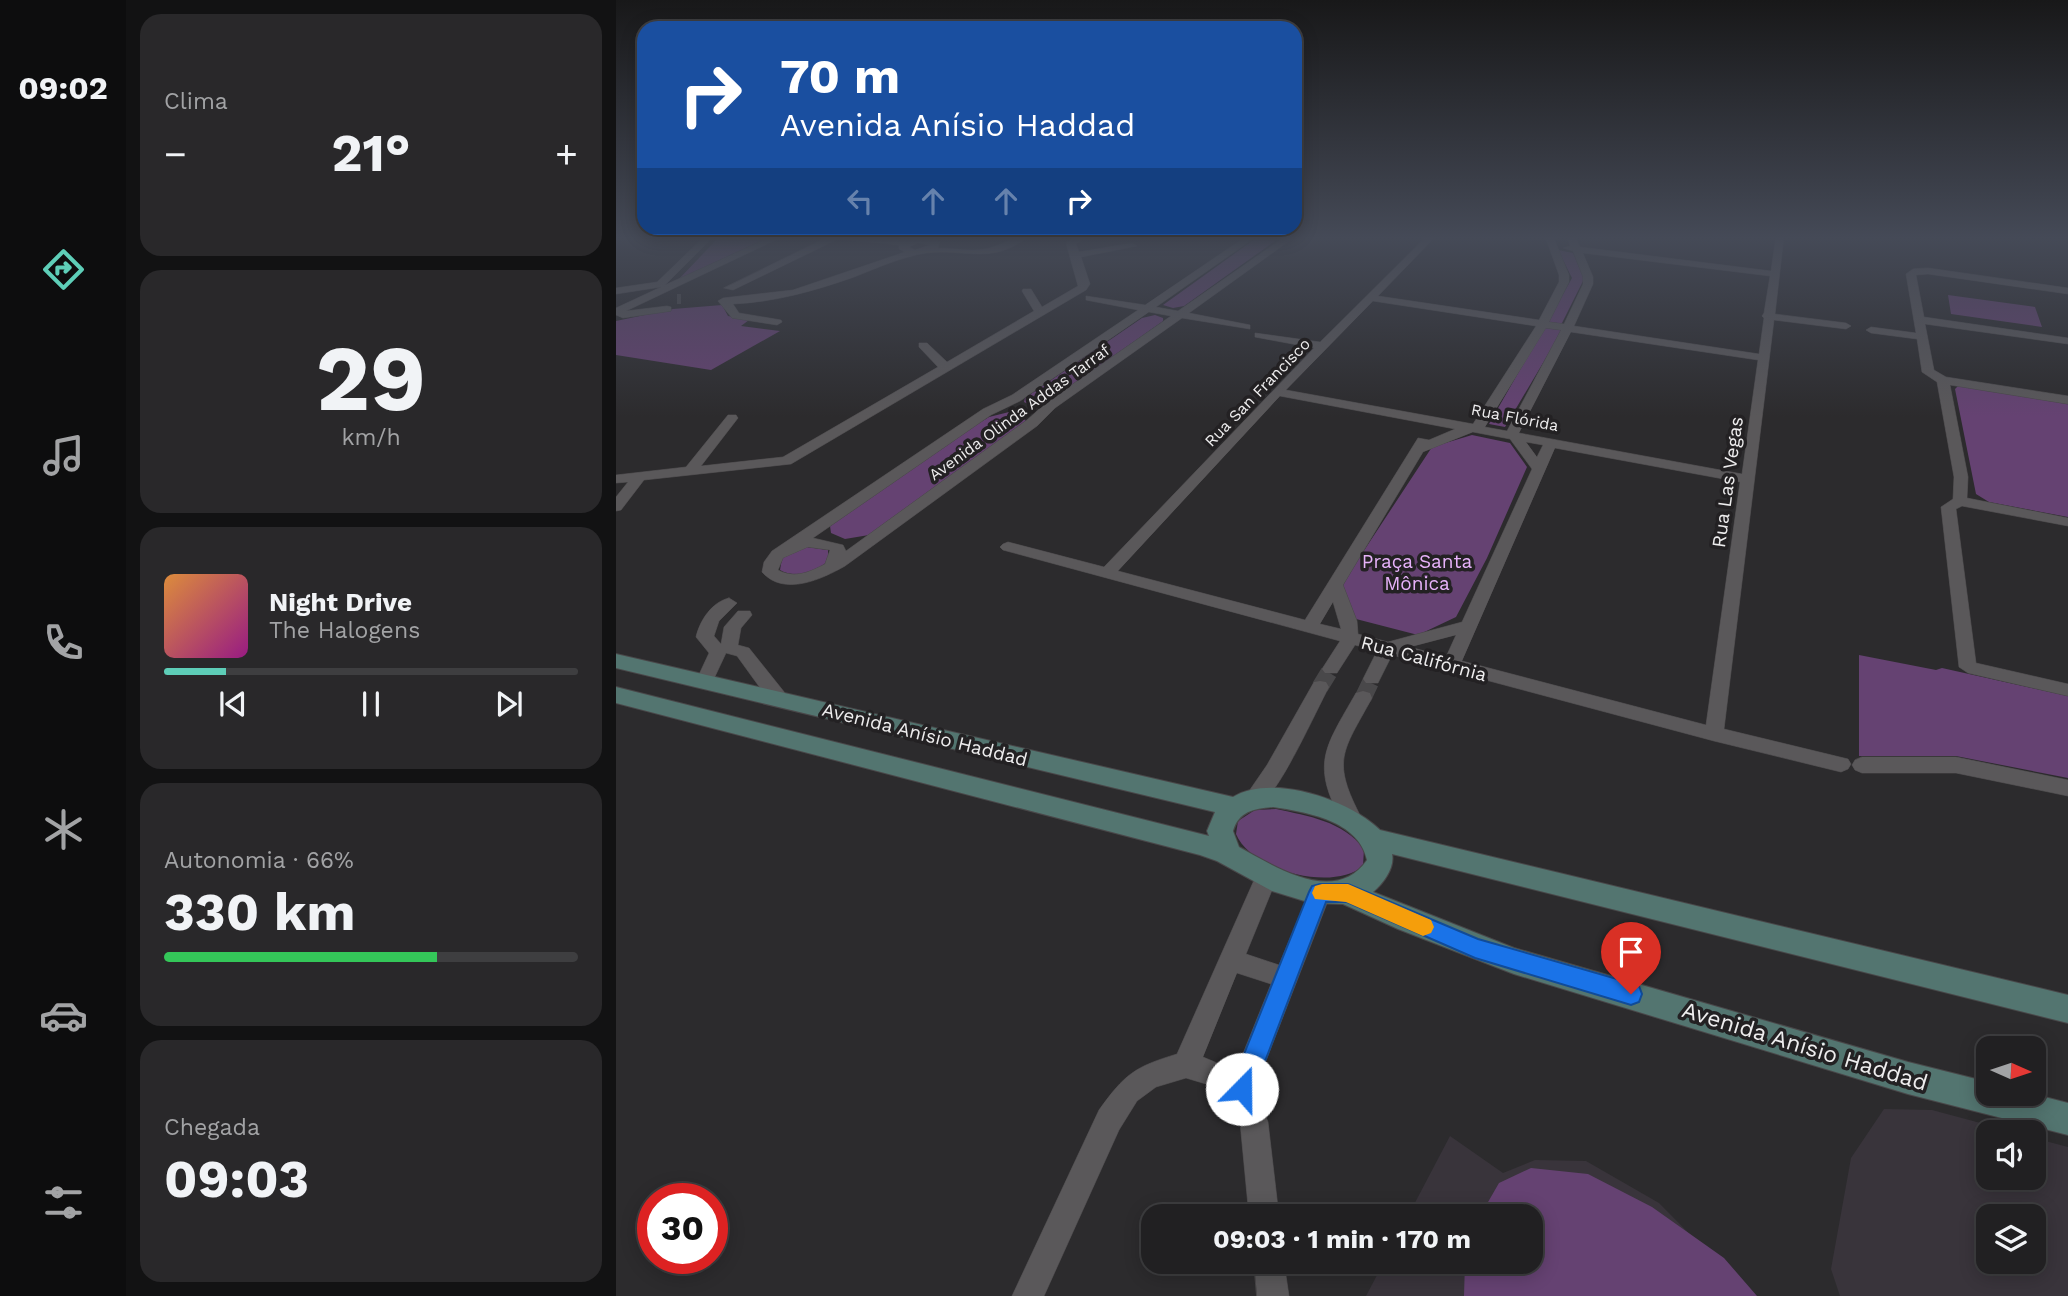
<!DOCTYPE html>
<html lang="pt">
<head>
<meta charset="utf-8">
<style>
	body { margin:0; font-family:"Work Sans",sans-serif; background:#29282a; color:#f1f3f6; height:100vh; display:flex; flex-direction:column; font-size:26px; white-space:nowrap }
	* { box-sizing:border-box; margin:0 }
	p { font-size:23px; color:#a2a3a5 }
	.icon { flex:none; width:38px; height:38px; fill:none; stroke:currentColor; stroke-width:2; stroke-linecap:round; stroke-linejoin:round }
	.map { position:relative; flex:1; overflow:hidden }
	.drawer { display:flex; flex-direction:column; gap:14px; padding:14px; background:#121213; width:490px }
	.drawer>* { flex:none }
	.top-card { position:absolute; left:21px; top:21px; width:665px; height:214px; border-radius:21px; box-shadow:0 4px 18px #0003,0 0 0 2px #3e3e40; background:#1a4fa0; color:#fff; overflow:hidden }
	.needle { width:46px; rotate:93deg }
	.tools { position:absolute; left:1360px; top:1036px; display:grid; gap:14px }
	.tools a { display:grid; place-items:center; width:70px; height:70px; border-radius:14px; background:#212022; box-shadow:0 4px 18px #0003,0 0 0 2px #3e3e40; font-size:35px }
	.speed { position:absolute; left:21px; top:1183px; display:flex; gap:14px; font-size:35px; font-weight:700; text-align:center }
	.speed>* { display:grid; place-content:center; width:91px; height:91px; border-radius:50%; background:#212022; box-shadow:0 4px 18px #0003,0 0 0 2px #3e3e40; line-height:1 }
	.speed .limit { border:10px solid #d22; background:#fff; color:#111 }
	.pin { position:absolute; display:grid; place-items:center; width:60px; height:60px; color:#fff; margin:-72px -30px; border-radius:50% 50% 50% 0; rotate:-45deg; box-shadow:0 0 7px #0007 }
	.pin .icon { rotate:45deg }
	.me { position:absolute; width:77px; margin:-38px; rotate:22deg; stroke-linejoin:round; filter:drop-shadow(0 0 5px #0008) }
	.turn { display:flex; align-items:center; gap:24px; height:147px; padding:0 28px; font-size:32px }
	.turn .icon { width:91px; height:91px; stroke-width:2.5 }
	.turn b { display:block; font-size:49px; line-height:60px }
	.lanes { display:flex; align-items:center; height:66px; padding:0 28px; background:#0003; justify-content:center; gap:35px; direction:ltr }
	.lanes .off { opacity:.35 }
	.big { font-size:52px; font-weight:700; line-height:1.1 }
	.drawer .tile { flex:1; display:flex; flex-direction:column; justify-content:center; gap:10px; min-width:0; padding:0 24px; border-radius:21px; background:#29282a }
	.drawer .dial { align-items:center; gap:0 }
	.dial b { font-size:91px; line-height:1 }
	.song { display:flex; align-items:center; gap:21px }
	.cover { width:84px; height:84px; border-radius:10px; background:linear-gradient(135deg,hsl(30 70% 55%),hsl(310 70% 35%)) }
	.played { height:7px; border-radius:4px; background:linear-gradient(90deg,#5eceb8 15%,#3e3e40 15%) }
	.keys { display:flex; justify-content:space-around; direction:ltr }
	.heat { display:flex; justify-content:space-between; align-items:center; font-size:38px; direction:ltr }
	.charge { height:10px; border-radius:5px; background:linear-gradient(90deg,#34c759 66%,#3e3e40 0) }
	.trip { position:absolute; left:525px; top:1204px; width:402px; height:70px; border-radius:21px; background:#212022; box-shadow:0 4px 18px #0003,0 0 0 2px #3e3e40; font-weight:700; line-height:70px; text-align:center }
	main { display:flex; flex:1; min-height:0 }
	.tabs { display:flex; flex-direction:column; width:126px; justify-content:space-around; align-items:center; background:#0d0d0e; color:#a2a3a5 }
	.tabs .icon { width:49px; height:49px }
	.tabs .current { color:#5eceb8 }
	.tabs b { font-size:32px; color:#f1f3f6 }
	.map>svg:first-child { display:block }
	.built { fill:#39343b; fill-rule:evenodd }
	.green { fill:#654272 }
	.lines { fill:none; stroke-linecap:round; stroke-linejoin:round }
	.street-tunnel-far1 { stroke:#49484a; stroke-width:10; stroke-dasharray:10 5; stroke-linecap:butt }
	.street-tunnel { stroke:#49484a; stroke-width:17; stroke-dasharray:17 8; stroke-linecap:butt }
	.street-casing { stroke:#494749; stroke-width:1 }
	.secondary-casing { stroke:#494749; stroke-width:2 }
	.street { fill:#5a585a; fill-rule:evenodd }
	.secondary { fill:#537570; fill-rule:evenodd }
	.route { fill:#1a73e8; stroke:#114b97; stroke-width:2 }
	.slow { fill:#f59e0b }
	.labels { text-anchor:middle; stroke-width:7; stroke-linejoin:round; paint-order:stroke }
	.far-street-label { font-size:16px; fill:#eeedee; stroke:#232123 }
	.street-label { font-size:19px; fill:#eeedee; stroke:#232123 }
	.park-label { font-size:19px; fill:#e7b2fa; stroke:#232123 }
	.near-street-label { font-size:23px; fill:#eeedee; stroke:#232123 }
</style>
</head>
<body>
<main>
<nav class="tabs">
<b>09:02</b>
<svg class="icon current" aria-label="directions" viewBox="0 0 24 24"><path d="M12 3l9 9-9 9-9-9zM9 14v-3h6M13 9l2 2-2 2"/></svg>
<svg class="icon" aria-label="music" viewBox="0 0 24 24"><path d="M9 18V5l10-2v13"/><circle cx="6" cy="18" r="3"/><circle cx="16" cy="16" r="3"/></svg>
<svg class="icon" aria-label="phone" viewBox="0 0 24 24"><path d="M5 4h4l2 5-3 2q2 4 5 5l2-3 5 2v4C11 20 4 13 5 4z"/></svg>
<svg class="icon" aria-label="climate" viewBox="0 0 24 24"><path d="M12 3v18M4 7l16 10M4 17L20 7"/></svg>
<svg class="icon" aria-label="car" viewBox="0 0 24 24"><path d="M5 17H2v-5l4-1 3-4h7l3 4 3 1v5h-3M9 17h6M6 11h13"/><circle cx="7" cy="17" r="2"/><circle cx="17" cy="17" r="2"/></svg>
<svg class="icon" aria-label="filters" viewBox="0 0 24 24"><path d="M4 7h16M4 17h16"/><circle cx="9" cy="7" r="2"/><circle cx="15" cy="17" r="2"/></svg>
</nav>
<section class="drawer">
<div class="tile"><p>Clima</p>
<div class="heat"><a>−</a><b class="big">21°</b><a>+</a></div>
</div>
<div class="tile dial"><b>29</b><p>km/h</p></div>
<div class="tile">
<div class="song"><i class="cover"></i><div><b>Night Drive</b><p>The Halogens</p></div></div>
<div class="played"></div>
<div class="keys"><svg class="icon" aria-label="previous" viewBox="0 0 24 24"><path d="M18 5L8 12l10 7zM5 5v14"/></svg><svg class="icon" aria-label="pause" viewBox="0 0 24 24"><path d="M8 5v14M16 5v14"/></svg><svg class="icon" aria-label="next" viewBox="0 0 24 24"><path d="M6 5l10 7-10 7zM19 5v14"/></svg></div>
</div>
<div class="tile"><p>Autonomia · 66%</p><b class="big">330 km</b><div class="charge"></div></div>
<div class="tile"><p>Chegada</p><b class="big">09:03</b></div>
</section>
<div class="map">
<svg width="1452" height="1296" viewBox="0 0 1452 1296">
	<rect width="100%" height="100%" fill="#2c2b2d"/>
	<path class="built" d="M1268,1109L1316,1110L1398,1132H1372V1178H1418V1138L1452,1147V1296H1224L1215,1269L1235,1158ZM1372,1216H1418V1262H1372Z
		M834,1136L887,1173L919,1160L970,1161L1043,1203L1135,1296H750L768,1262H915V1216H792Z"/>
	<path class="green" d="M105,236H155L63,279L104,236Z
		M651,238L659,241L568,306L557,308L547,305L639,239Z
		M942,250L957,253L968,279L945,325L931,323L956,278Z
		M1332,295L1419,307L1426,327L1335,314Z
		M106,305L112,316L133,320L125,326L164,331L95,370L0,355V321L57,309Z
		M539,315L547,318V321L431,403L416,406L408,402L409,398L526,318Z
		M929,326L947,329L889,427L873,424Z
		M1342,386L1452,403V517L1373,502L1360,494L1339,389Z
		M393,412L407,414L410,422L253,535L229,539L215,533L214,526L355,428L373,417Z
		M856,435L894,443L911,467L871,558L840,617L802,635L740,619L726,584L816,447Z
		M191,547L212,550V561C200,573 179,579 164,570L166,558Z
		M1243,655L1320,670L1326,668L1452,696V778L1340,756H1243Z
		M660,809C692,816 727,821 748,849L747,866C717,892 635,871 620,834L622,821L639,810Z
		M915,1168L972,1174L1036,1207L1108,1258L1141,1296H848L849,1262H915V1216H864L883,1183Z"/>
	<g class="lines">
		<path class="street-tunnel-far1" d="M61,299H65"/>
		<path class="street-tunnel" d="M704,687L715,669
			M747,698L756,679"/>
		<defs>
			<path id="street" d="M89,236H98L49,285L157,236H168L10,311L51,306L55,307V311L7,318L0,315V308L45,287L0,294V288L41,282Z
				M214,236L293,240L301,237L324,241L322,248C337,248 354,252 369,249C385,246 397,236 413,236C376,266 349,248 310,253C285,257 261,268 238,277C198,291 159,302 117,304L123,313L165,320L166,322L161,325L116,318L102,301L107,298L177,290L289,252L283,249V245L222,239L117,290L108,288ZM302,243L314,245L299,250L293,247Z
				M462,236H472L460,244L463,252L516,243L521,246L465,257L474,284L470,290L175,464L28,480L5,510L0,511V497L12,482L0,483V475L70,467L112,415H120L122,418L85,466L167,457L322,367L303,347V343H311L331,362L418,311L406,291L407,289H415L426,307L462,286L450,243Z
				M631,236H641L540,307L562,311L670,236H680L573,313L634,325V329L566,318L439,408L421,426L229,566C206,579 168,597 146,572L148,562L156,551L367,409L396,395L522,310L470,300V296L529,305ZM533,312L555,316L431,402L411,420L230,551L227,545L197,538L375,415L404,401ZM192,547L214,550L209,564C194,572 179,579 162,570L167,558Z
				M811,236H820L762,296L923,320L943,282V275L929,236H937L953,275V282L933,322L948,324L967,284V277L957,251L947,248L954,246L951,236H959L964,247L1155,271L1160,236H1168L1159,314L1230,323L1235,326L1230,329L1158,320L1108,729L1232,759L1235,764L1232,769L1225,772L1098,741L776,655L762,683H750L747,679L761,651L739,645L721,673H709L706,669L724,641L387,550L384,547L387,544L392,542L488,567L698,348L639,337V333L704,342ZM967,253L1154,276L1148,313L1146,316L1148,318L1143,354L958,326L977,284V277ZM757,301L920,326L857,424L670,390ZM930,328L945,330L891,431L869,427ZM955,332L1142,360L1126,474L903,433ZM664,396L839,429L813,440L802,438L689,620L502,571ZM857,432L894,439L916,469L846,622L772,642L742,634L741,621L727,585L807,452ZM910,442L927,445L921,457ZM939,448L1124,482L1090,725L846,661ZM717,602L725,629L704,624ZM840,635L830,657L794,647Z
				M1312,268L1452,288V294L1312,274L1300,275L1308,317L1452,338V344L1309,324L1318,370L1330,377L1452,396V404L1334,385L1352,477L1351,498L1452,518V526L1346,506L1340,509L1360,663L1452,684V696L1352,673L1343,667L1325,507L1337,499L1338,477L1321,382L1306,372L1301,339L1255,333L1250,330L1255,327L1300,333L1290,274L1297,269Z
				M113,598L121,603L103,621L98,636L105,644L108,627L122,611H134L136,615L125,628L122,645L133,648L169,693L171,698L169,703H155L121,656L110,653L95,685H83L80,681L93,653L80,637C84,620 96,602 113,598Z
				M704,681L710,682L713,687C699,713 667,785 647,802C642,806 637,805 632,803L629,797L651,765L698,682Z
				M747,691L754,693L756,698C726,753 715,760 746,819L742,825L735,827L728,825C694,764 708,749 740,693Z
				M1246,757H1340L1452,780V796L1340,773H1246L1239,770L1236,765L1239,760Z
				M650,868L658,871L661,878L630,954L663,965L696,886L704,883L712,886L715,893L639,1089L652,1122L663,1216H633L624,1122L616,1098L590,1084L570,1078L540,1087L521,1101L503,1130L428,1296H396L483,1110C509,1074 518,1067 561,1054L639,878L642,871ZM621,973L655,984L620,1071L587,1057Z
				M638,1262H668L673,1296H641Z"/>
			<path id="secondary" d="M0,654L617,797C656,773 734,800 764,830L1452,995V1023L776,854C779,867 768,883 757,892L898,948L1292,1062L1372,1082V1094H1417L1452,1103V1135L1292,1094L898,974L782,929L727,904L695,903L656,891L601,861L584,855L0,703V687L593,836L591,831L599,812L0,668ZM657,807C691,812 743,821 751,860C719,906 660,867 623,847L617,831C623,811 638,809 657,807Z"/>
		</defs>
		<use href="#street" class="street-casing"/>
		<use href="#secondary" class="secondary-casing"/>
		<use href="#street" class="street"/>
		<use href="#secondary" class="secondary"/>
	</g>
	<linearGradient id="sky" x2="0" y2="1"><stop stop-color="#181819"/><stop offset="0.57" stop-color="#454a57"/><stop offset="1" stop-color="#454a57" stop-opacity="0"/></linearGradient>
	<rect width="1452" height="417" fill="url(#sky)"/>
	<path class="route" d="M704,884H732L862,939L1015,983L1023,986L1026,994L1023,1002L1015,1005L859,958L731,902H710L635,1098L626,1101L618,1098L614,1089L693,892L696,886Z"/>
	<path class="slow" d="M706,884H732L815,920L818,927L815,933L807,936L730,902L699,899L696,893L699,886Z"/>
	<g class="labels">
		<g class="far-street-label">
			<text transform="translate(641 392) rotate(-46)" y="6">Rua San Francisco</text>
			<text transform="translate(403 412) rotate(-36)" y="6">Avenida Olinda Addas Tarraf</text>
			<text transform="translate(899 417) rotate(11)" y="6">Rua Flórida</text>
		</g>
		<g class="street-label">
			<text transform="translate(1111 482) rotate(-82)" y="7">Rua Las Vegas</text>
			<text transform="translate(808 658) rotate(15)" y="7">Rua Califórnia</text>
			<text transform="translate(309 734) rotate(14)" y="7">Avenida Anísio Haddad</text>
		</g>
		<g class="park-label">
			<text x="801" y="568">Praça Santa<tspan x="801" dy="22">Mônica</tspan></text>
		</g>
		<g class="near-street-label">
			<text transform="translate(1189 1046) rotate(17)" y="8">Avenida Anísio Haddad</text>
		</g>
	</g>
</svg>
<div class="tools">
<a><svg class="needle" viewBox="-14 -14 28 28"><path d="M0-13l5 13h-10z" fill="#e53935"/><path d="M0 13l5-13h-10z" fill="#a2a3a5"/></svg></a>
<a><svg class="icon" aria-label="sound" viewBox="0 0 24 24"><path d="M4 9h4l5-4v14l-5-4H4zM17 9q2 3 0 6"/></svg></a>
<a><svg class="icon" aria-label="layers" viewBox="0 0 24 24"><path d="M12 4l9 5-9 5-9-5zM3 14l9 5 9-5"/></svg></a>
</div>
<div class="speed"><div class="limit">30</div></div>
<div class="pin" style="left:1015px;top:994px;background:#d93025"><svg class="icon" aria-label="arrive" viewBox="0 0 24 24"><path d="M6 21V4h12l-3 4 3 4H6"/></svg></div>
<svg class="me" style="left:626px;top:1089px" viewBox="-20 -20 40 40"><circle r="19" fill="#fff"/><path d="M0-13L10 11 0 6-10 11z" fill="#1a73e8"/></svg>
<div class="trip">09:03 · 1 min · 170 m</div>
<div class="top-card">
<div class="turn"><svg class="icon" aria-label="right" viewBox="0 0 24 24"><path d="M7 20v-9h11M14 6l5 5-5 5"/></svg><div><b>70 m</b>Avenida Anísio Haddad</div></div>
<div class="lanes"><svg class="icon off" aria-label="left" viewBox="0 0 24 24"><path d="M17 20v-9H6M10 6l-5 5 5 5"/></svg><svg class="icon off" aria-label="ahead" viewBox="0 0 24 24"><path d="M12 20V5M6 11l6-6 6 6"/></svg><svg class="icon off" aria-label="ahead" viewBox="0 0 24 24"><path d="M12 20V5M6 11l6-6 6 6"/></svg><svg class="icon" aria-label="right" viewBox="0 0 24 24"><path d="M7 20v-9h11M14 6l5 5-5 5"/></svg></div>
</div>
</div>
</main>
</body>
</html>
